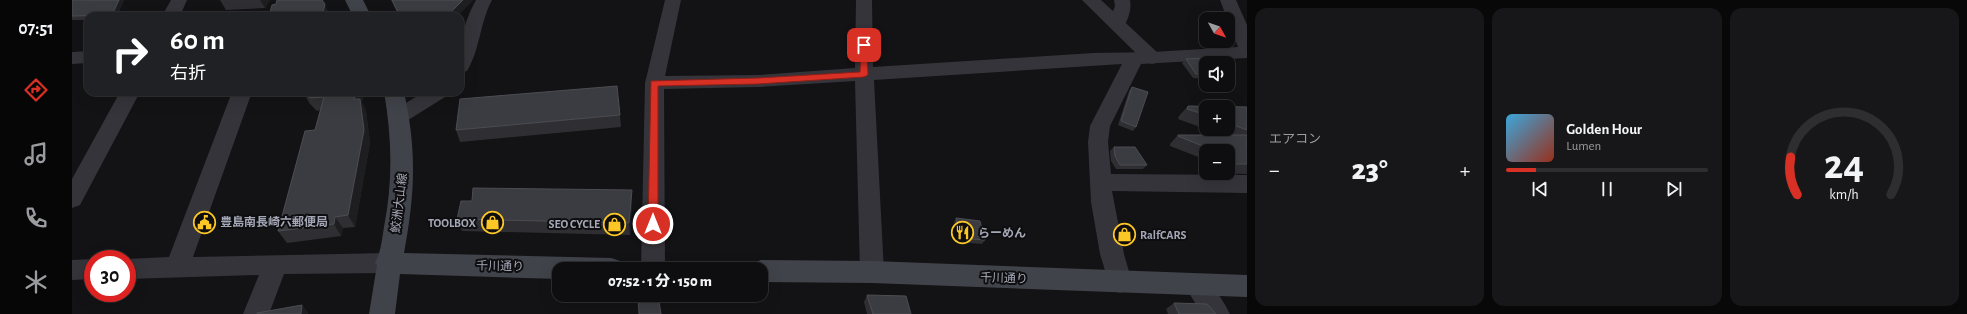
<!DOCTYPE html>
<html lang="ja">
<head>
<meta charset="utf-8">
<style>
	body { margin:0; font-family:"Alegreya Sans","Noto Sans JP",sans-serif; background:#171719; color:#f1f3f6; height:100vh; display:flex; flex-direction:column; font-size:15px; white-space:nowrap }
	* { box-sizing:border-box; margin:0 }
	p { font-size:13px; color:#9b9c9f }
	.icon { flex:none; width:22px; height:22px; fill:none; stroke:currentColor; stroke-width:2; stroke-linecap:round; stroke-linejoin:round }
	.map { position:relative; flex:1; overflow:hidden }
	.sheet { display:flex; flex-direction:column; gap:8px; padding:8px; background:#080809; width:720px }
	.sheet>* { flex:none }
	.top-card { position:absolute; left:12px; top:12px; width:380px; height:84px; border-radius:12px; box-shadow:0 4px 16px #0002,0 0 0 1px #2e2e30; background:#202124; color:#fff; overflow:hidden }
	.needle { width:26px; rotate:130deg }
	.controls { position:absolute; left:1127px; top:12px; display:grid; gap:8px }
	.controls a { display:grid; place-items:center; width:36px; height:36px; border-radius:8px; background:#0e0e10; box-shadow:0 4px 16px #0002,0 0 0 1px #2e2e30; font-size:20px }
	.speed { position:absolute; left:12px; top:250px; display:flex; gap:8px; font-size:20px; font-weight:700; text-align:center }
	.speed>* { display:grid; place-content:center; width:52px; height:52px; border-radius:50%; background:#0e0e10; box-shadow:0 4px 16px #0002,0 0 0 1px #2e2e30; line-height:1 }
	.speed .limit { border:6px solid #d22; background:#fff; color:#111 }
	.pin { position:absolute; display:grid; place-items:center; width:34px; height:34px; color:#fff; margin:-17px; border-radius:8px; box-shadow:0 2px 6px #0006 }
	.me { position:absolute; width:44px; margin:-22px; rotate:0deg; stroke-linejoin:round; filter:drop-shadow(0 0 3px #0008) }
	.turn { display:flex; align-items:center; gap:14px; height:84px; padding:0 20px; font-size:18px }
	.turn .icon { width:52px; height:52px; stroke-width:2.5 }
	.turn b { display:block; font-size:28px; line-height:34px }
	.big { font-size:30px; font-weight:800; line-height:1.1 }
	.sheet .tile { flex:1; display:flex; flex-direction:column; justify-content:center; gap:6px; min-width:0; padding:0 14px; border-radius:12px; background:#171719 }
	.sheet .dial { align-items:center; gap:0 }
	.dial svg { height:104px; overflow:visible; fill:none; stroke:#2e2e30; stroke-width:7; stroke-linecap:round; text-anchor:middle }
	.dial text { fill:#f1f3f6; stroke:none }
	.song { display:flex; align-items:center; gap:12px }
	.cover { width:48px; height:48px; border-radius:6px; background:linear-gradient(135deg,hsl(200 70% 55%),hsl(10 70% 35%)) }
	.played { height:4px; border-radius:2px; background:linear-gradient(90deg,#d93025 15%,#2e2e30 15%) }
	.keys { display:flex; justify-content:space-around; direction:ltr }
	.heat { display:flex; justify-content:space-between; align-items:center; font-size:22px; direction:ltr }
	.sheet .tiles { flex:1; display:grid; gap:8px; grid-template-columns:repeat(3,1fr) }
	.trip { position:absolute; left:480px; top:262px; width:216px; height:40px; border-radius:12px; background:#0e0e10; box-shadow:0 4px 16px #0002,0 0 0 1px #2e2e30; font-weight:800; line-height:40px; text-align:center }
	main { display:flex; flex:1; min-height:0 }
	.menu { display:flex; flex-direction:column; width:72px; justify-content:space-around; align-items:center; background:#060606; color:#9b9c9f }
	.menu .icon { width:28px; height:28px }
	.menu .current { color:#d93025 }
	.menu b { font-size:18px; color:#f1f3f6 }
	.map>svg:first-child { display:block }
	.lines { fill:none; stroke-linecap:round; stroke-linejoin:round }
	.minor { fill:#34343a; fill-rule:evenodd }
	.tertiary { fill:#34343a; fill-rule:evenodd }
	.secondary { fill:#41434a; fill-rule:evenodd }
	.wall { fill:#2f2f33; fill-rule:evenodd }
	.shaded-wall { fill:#1e1e21 }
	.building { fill:#3b3c41; stroke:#4c4d53 }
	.route { fill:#d93025; stroke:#8d1f18 }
	.labels { text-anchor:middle; stroke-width:4; stroke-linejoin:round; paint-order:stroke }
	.street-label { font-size:12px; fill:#a4a7b6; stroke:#0e0e10 }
	.poi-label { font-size:12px; font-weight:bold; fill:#a4a7b6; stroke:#0e0e10; text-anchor:start }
</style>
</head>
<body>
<main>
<nav class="menu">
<b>07:51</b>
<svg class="icon current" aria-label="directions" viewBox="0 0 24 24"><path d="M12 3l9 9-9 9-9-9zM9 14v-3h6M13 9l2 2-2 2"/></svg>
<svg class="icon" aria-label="music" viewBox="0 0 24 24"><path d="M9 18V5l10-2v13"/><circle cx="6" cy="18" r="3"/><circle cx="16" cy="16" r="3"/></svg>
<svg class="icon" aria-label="phone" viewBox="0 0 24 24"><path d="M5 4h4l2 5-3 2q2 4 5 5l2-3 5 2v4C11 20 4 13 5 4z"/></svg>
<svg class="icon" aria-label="climate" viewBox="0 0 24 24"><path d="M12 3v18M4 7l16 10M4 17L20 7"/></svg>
</nav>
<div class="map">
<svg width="1175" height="314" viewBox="0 0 1175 314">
	<rect width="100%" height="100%" fill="#131315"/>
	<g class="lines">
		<path class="minor" d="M99,0H115L108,16H90Z
			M404,0H420C408,22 408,50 395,71L388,73C388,46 390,25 404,0Z
			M593,0H609L593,76L687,75L783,68L784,0H800L801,67L1021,53L1080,52L1166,47L1148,0H1164L1175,25V58L1069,64L1038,126L1036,142L1039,174L1175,175V193L1040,191L1052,254L1060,282L1057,290L1048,293L1039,290L1028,254L1019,202L1016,142L1018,126L1050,64L802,80L812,272L809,279L800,283L791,279L788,272L783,81L687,87L592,89L593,269H569L573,83Z
			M1042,0H1058C1060,9 1056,20 1051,28L1045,29L1039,28L1036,24L1043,6Z
			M16,51V63L0,64V52Z
			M48,92H68L8,205L0,208V179Z
			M160,92H180L121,257L316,253L324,256L328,263L324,270L316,273L212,274L197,314H171L187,275L55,279L54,259L97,257Z
			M352,92H376L373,97L333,122L326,124L319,122L316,117L319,112Z
			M21,259V279L0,280V260Z
			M1124,274C1139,280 1151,300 1158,314H1130L1112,285L1115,277Z"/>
		<path class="tertiary" d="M1010,0H1029L1087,54L1090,58L1087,62L1080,64L1073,62Z"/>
		<path class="secondary" d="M273,0H291L299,16H281Z
			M312,92H332C345,151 343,194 332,253L539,258L548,261L552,269H487V279L328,274L323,314H297L305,265L303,263C309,252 310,239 312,227C321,181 320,138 312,92Z
			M689,260L800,261L1175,275V297L800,283L689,282V269H677L680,263Z"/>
	</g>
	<path class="wall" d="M0,0H52L45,16H16V20H0Z
		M148,0H198L193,8L154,10Z
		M319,0H401L385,16H327Z
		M1114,59L1134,63V79L1121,78L1110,63Z
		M1060,87L1064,127L1061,131L1046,125L1057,91Z
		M231,92L292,94L290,102L294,111L298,143L283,227L271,228L269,236L215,243L206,231L243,130L248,110L245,111L238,104Z
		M1116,106L1175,107V174L1140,173H1156V151H1134V165L1129,158L1098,146V144L1106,135H1150L1106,119L1107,116ZM1134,107H1156V129H1134Z
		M548,115L549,127L388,142L384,130Z
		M1042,147L1075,165L1071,169H1044L1039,161L1038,151Z
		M560,190V203L558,235L390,231L385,219Z
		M884,218L913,240L910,244L887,242L882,222Z
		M795,295L839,314H795L792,302Z
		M1102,303L1144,314H1096L1094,309Z"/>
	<path class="shaded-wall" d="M47,0H52L45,16H40V15Z
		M188,0H198L193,8Z
		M391,0H401L385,16H375Z
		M253,4L258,16H252L251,12Z
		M284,92H291L292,94L290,102L294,111L298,143L283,227L276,215L282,99Z
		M560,190V203L558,235L557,223Z
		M263,217L271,228L269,236L262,224Z
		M230,305L236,312V314H229Z"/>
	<path class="building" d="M0,0H47L40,15L0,16Z
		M205,0H250L253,4L251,12L252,16H197L200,5L204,4Z
		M320,0H391L375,16H328Z
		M1133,58L1137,63H1134V74H1124L1114,59Z
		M545,86L548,115L384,130L388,99Z
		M1060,87L1076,92L1064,127L1049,121Z
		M232,92H284L282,99H288L292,130L276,215L263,217L262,224L206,231L233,131L243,130L252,97L238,98Z
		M1116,106L1175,107V130L1156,123V107H1134V115L1115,109Z
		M1106,135H1175V164H1156V151H1140L1138,149L1106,136Z
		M1042,147H1063L1075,165H1048L1043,156Z
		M401,188L560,190L557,223L385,219L389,201H400Z
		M884,218L908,221L913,240L889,238Z
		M566,295H586L589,314H567Z
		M795,295L834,296L839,314H801Z
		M1102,303L1135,304L1144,314H1107Z
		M230,305L229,314H185V313Z"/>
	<path class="route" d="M789,43H792L795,45L796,75L792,77L686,84L586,86V224L581,228L578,227L576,224L579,81L686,78L788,72Z"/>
	<defs>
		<symbol id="civic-ring" viewBox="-11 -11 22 22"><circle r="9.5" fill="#0e0e10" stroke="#fcc724" stroke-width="1.5"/><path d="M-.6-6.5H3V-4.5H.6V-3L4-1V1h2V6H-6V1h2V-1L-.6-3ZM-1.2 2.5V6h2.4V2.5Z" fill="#fcc724"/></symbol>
		<symbol id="shop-ring" viewBox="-11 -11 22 22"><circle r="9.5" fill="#0e0e10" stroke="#fcc724" stroke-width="1.5"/><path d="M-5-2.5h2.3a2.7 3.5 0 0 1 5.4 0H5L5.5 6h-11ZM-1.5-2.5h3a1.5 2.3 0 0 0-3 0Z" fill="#fcc724"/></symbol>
		<symbol id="restaurant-ring" viewBox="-11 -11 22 22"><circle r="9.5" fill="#0e0e10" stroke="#fcc724" stroke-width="1.5"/><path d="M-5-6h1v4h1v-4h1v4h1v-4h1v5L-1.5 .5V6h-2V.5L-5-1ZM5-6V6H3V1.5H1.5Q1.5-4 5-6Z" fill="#fcc724"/></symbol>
	</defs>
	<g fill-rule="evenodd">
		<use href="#civic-ring" x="120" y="210" width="25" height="25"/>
		<use href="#shop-ring" x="408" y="210" width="25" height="25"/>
		<use href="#shop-ring" x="530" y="212" width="25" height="25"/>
		<use href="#restaurant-ring" x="878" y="220" width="25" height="25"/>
		<use href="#shop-ring" x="1040" y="222" width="25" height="25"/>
	</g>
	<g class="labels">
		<g class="street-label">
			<text transform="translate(327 203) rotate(-83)" y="4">鮫洲大山線</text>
			<text transform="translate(428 266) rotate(1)" y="4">千川通り</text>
			<text transform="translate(932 278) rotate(2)" y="4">千川通り</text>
		</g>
		<g class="poi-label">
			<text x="148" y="226">豊島南長崎六郵便局</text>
			<text x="404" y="227" text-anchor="end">TOOLBOX</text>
			<text x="528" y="228" text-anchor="end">SEO CYCLE</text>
			<text x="906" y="237">らーめん</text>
			<text x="1068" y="239">RalfCARS</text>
		</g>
	</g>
</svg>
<div class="controls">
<a><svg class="needle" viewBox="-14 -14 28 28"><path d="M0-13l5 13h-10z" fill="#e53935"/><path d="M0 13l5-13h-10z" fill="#9b9c9f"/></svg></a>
<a><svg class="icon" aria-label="sound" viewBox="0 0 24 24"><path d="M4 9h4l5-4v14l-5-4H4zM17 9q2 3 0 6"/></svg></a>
<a>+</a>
<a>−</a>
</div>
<div class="speed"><div class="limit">30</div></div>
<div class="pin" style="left:792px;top:45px;background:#d93025"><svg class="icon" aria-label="arrive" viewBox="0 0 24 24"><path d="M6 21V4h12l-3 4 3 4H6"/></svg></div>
<svg class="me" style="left:581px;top:224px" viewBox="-20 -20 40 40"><circle r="17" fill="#d93025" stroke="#fff" stroke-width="3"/><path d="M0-11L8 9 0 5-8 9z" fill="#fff"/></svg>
<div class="trip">07:52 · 1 分 · 150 m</div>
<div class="top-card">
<div class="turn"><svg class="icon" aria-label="right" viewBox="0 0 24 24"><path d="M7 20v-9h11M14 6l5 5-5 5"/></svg><div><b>60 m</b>右折</div></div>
</div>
</div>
<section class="sheet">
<div class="tiles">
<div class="tile"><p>エアコン</p>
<div class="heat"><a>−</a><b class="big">23°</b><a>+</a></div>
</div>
<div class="tile">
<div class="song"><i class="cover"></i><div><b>Golden Hour</b><p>Lumen</p></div></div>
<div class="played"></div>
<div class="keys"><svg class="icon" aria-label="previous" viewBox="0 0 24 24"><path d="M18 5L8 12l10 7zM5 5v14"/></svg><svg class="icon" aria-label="pause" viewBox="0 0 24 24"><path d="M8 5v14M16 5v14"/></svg><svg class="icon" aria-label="next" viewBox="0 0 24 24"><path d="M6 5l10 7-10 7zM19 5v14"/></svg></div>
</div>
<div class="tile dial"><svg viewBox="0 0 100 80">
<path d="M14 69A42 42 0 1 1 86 69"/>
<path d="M14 69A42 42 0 0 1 9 40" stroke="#d93025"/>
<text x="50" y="56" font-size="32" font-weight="700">24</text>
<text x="50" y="72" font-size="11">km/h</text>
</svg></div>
</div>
</section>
</main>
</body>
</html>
